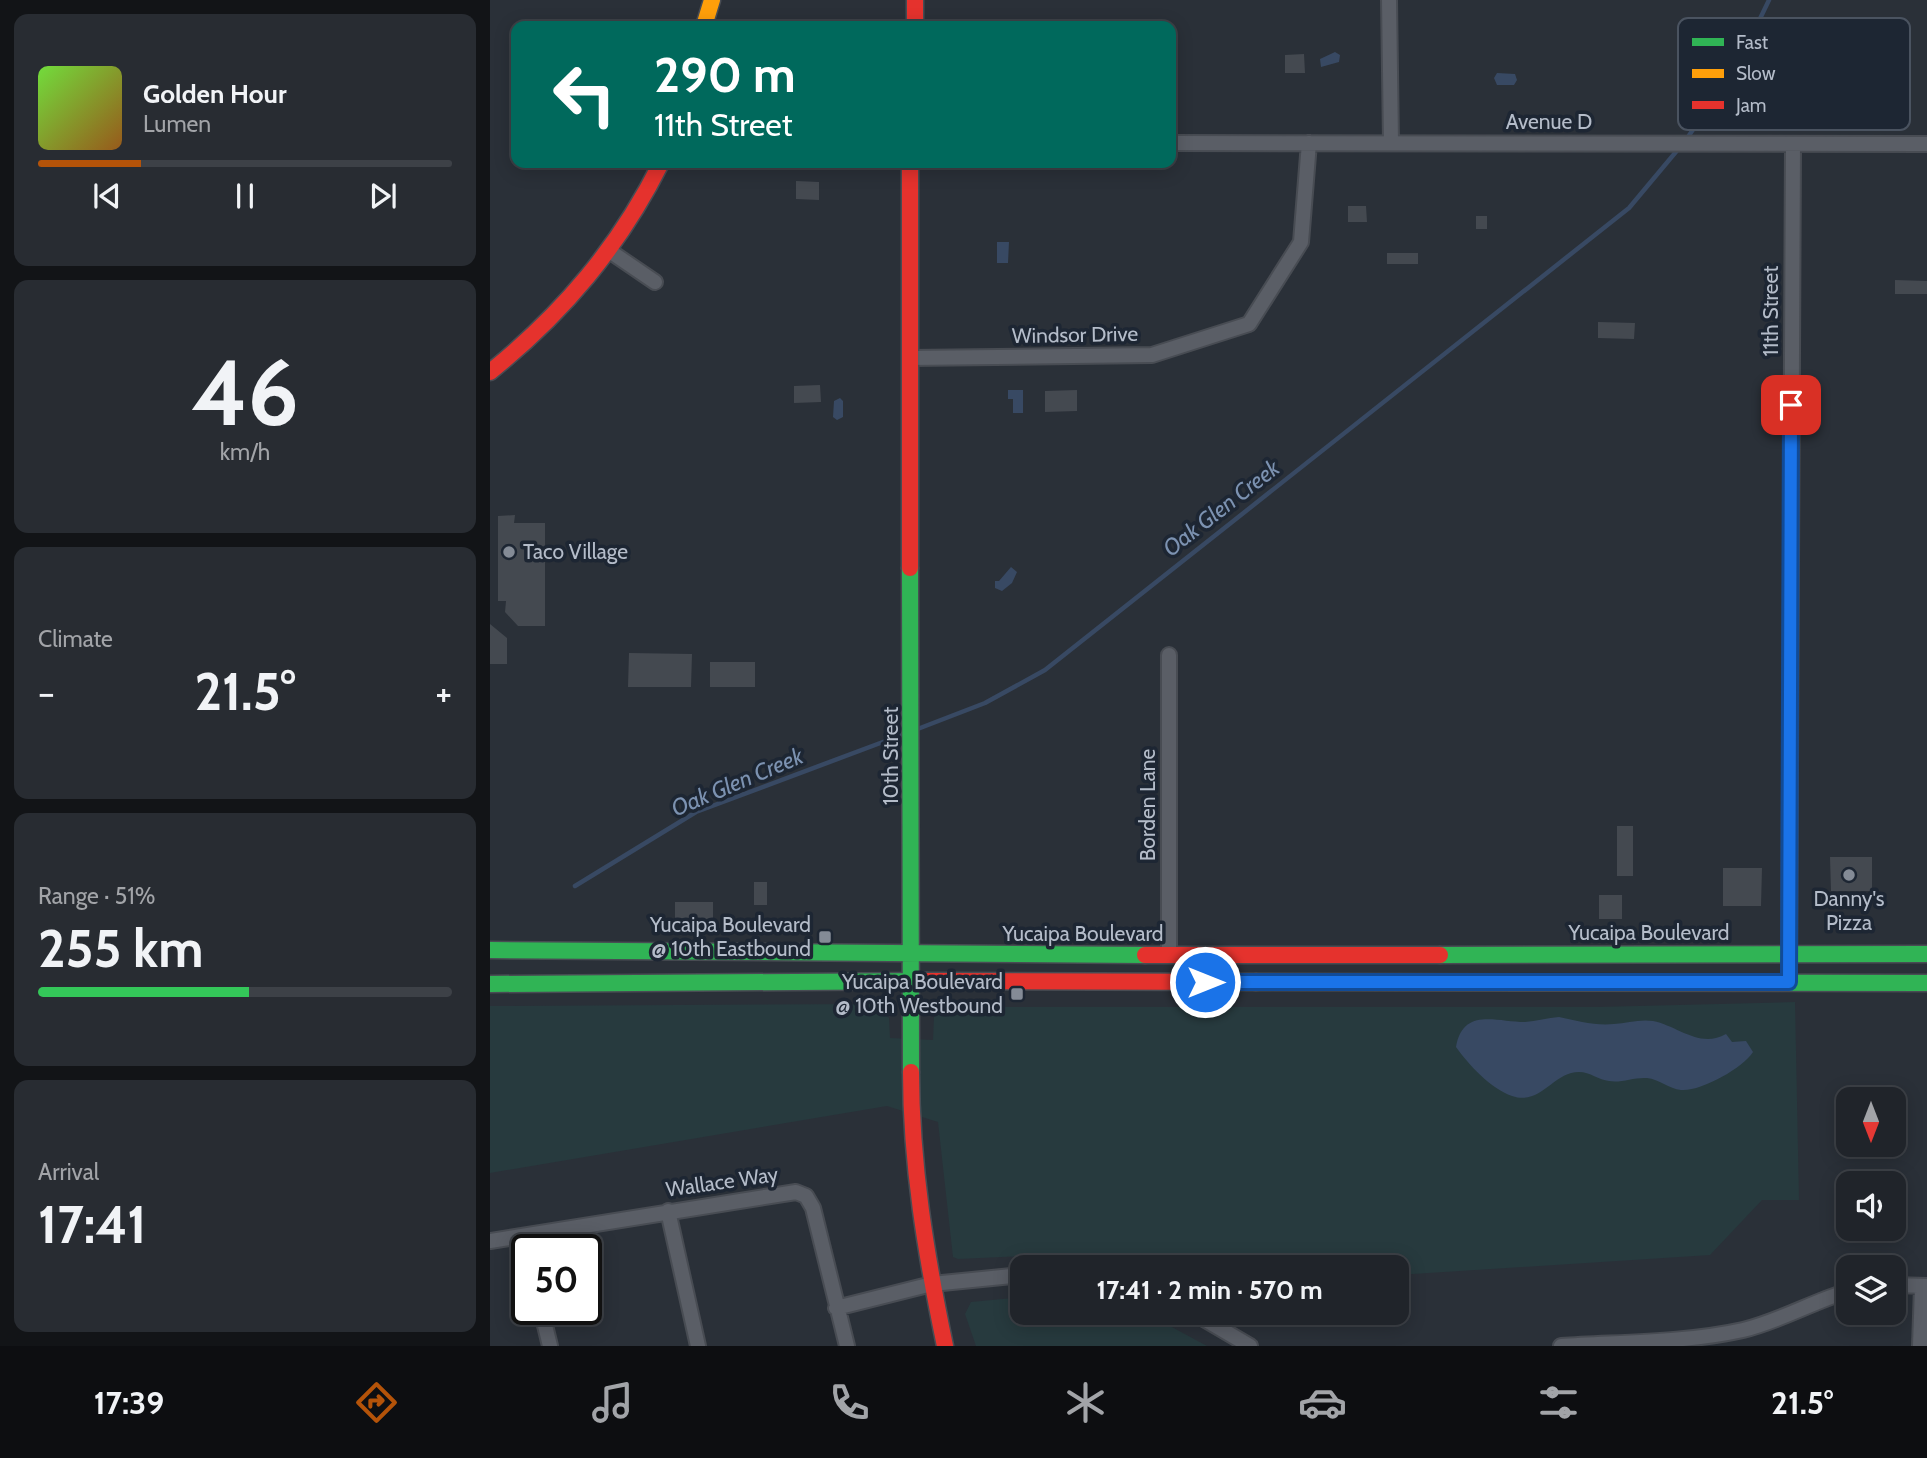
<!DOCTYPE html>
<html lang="en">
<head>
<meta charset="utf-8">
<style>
	body { margin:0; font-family:Cabin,sans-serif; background:#282c32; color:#f1f3f6; height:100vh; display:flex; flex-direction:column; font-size:26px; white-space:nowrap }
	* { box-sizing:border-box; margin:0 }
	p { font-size:23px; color:#a2a4a8 }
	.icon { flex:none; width:38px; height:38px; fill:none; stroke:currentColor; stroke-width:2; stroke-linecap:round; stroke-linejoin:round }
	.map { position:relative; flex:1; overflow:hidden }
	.panel { display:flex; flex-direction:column; gap:14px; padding:14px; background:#121417; width:490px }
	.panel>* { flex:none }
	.hud { position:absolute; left:21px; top:21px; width:665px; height:147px; border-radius:14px; box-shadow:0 4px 18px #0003,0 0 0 2px #3d4147; background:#00695c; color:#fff; overflow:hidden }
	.needle { width:46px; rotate:180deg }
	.controls { position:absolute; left:1346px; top:1087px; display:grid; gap:14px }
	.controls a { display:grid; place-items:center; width:70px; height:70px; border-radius:14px; background:#20242a; box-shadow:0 4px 18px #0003,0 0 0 2px #3d4147; font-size:35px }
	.speed { position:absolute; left:21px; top:1234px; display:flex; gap:14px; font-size:35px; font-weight:700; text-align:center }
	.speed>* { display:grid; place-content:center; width:91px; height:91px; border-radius:50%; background:#20242a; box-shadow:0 4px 18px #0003,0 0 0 2px #3d4147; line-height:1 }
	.speed .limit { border:4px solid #111; border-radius:10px; background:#fff; color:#111 }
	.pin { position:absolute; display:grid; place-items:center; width:60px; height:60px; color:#fff; margin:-30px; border-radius:14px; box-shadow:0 4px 10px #0006 }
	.me { position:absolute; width:77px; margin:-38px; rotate:90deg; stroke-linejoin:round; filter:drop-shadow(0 0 5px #0008) }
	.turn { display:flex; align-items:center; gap:24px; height:147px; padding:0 28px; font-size:32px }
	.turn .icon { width:91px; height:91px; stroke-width:2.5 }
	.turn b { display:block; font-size:49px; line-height:60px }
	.big { font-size:52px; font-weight:700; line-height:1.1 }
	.panel .card { flex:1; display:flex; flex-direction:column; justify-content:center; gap:10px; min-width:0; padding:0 24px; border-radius:14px; background:#282c32 }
	.panel .dial { align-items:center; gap:0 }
	.dial b { font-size:91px; line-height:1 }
	.song { display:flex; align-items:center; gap:21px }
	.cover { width:84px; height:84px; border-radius:10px; background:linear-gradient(135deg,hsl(100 70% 55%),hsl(30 70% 35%)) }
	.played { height:7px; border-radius:4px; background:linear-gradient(90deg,#b45309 25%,#3d4147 25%) }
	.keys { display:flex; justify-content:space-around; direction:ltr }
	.heat { display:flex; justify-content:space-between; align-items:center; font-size:38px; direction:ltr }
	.charge { height:10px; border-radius:5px; background:linear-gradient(90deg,#34c759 51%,#3d4147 0) }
	.trip { position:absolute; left:520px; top:1255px; width:399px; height:70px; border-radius:14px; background:#20242a; box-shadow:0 4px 18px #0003,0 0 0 2px #3d4147; font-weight:700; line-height:70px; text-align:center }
	.tab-bar { display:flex; height:112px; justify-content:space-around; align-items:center; background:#0d0e11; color:#a2a4a8 }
	.tab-bar .icon { width:49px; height:49px }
	.tab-bar .active { color:#b45309 }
	.tab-bar b { font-size:32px; color:#f1f3f6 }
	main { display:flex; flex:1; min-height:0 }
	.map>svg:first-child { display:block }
	.green { fill:#273a3e }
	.water { fill:#384963 }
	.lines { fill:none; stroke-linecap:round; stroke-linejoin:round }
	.stream { stroke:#384963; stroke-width:4.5 }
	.building { fill:#444950 }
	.street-casing { stroke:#484c53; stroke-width:18 }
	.fast-casing { stroke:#484c53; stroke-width:19 }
	.slow-casing { stroke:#484c53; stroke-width:19 }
	.jam-casing { stroke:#484c53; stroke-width:19 }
	.street { stroke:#5a5e66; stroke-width:14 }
	.fast { stroke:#30b455; stroke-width:16 }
	.slow { stroke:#ff9f0a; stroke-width:16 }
	.jam { stroke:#e5322d; stroke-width:16 }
	.route-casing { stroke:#114b97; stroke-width:18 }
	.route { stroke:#1a73e8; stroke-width:12 }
	.poi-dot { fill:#848b96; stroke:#1d2633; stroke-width:2.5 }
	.labels { text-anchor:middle; stroke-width:7; stroke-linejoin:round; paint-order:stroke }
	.street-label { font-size:21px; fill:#b4bcc9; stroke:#1d2633 }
	.poi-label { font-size:21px; fill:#b4bcc9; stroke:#1d2633; text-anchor:end }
	.water-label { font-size:23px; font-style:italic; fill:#7c92b1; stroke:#1d2633 }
	.key { fill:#1d2633; stroke:#4a5360; stroke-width:2 }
	.key-label { font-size:19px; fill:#b4bcc9 }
</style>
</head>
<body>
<main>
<section class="panel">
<div class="card">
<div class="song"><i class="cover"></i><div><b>Golden Hour</b><p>Lumen</p></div></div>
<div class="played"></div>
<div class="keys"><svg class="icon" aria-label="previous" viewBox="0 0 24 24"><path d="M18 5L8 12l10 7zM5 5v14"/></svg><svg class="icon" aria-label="pause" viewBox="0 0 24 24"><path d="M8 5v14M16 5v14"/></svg><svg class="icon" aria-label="next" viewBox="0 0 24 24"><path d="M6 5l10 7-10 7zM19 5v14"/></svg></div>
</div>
<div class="card dial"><b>46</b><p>km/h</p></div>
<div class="card"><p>Climate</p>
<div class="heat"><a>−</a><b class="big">21.5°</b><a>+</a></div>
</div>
<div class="card"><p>Range · 51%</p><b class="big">255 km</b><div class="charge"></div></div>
<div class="card"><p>Arrival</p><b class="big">17:41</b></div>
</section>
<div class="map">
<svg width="1437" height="1346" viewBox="0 0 1437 1346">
	<rect width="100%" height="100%" fill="#2a3038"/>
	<path class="green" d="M1305,1002L1309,1200H1272L1220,1255L907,1275L906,1267H632L554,1255L468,1259L463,1257L448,1122L397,1106L0,1173V1006L383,1004L399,1018L400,1038L443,1040L444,1017L464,1007H1107Z
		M532,1297V1312L644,1313L678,1325L717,1346H486L475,1314L481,1302Z"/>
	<path class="water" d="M845,52L850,55L849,62L831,67L830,59Z
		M1007,73L1025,74L1027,80L1024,85H1007L1004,78Z
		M507,242H519L518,263H507Z
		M518,390H533V413H523V399H518Z
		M350,398L353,401V417L347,420L343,417L344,401Z
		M521,567L527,572L522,583L512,591L505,588V581H509Z
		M1069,1017C1087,1021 1106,1026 1124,1024C1137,1023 1150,1019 1163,1021C1188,1026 1210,1049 1236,1034L1242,1042L1256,1041L1263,1052C1253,1068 1210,1092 1191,1090C1179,1089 1169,1079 1157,1078C1144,1077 1132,1083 1119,1081C1109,1080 1100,1072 1089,1072C1063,1072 1051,1106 1022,1096C1001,1089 978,1064 966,1047C973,1007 1006,1022 1035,1022C1046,1021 1058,1018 1069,1017Z"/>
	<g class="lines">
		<path class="stream" d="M1196,140L1252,56L1279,0
			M425,730L495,703L555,670L1139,208L1190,147
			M85,886L206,812L417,733"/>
	</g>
	<path class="building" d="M814,54L815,73H795V55Z
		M306,181L329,182V200L306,199Z
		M858,206H876L877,222H858Z
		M986,216H997V229H986Z
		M897,253H928V264H897Z
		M1405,280L1437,281V294H1405Z
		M1108,322L1145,323L1144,339L1108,338Z
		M330,385L331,402L304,403V386Z
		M587,390V411L555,412V391Z
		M25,515L24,523H55V626H28L15,612L16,601H8V516Z
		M0,624L17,638V664H0Z
		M139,653L202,654L201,687H138Z
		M220,662H265V687H220Z
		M1127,826H1143V876H1127Z
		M1340,857H1382V891H1341Z
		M1233,868H1272L1271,906H1233Z
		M264,882H277V905H264Z
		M1109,895H1132V919H1109Z
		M185,902H223V922L185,921Z"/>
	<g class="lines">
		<defs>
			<path id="street" d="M899,0L901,142
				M681,143L1437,144
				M121,252L165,282
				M420,358L662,355L759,324L811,242L819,143
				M679,655V955
				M1299,983L1303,144
				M178,1211L208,1346
				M0,1241L306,1192L316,1196L323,1208L357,1346
				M1404,1285L1437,1286
				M346,1308L442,1284L532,1275
				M51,1309L60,1346
				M702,1312L760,1346
				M1071,1346C1131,1342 1194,1343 1253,1330C1290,1321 1322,1302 1358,1291
				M1430,1346L1432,1286"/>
			<path id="fast" d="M420,568L421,1072
				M0,950L655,955
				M950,955L1437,954
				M766,982L1437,983
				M0,984L437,981"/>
			<path id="slow" d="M214,26L222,0"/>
			<path id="jam" d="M425,0V26
				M420,163V568
				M0,372C73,313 129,247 171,163
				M655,955H950
				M437,981L766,982
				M421,1072C421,1165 436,1255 455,1346"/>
		</defs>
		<use href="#street" class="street-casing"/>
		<use href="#fast" class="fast-casing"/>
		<use href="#slow" class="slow-casing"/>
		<use href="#jam" class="jam-casing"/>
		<use href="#street" class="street"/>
		<use href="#fast" class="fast"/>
		<use href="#slow" class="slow"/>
		<use href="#jam" class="jam"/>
	</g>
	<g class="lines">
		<defs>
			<path id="route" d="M715,982H1299L1301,405"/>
		</defs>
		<use href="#route" class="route-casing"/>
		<use href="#route" class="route"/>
	</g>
	<g class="poi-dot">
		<circle cx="19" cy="552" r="7"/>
		<circle cx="1359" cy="875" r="7"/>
		<rect x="328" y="930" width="14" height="14" rx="3.5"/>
		<rect x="520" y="987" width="14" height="14" rx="3.5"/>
	</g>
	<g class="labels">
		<g class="street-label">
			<text x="1059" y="129">Avenue D</text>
			<text transform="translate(1281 311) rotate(-90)" y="7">11th Street</text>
			<text transform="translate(585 335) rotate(-1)" y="7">Windsor Drive</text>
			<text transform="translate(401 756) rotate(-90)" y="7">10th Street</text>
			<text transform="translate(658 805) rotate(-90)" y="7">Borden Lane</text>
			<text x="1159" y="940">Yucaipa Boulevard</text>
			<text x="593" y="941">Yucaipa Boulevard</text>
			<text transform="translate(232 1182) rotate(-8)" y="7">Wallace Way</text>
		</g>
		<g class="poi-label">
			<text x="33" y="559" text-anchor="start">Taco Village</text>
			<text x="1359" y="906" text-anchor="middle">Danny's<tspan x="1359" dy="24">Pizza</tspan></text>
			<text x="321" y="932">Yucaipa Boulevard<tspan x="321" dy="24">@ 10th Eastbound</tspan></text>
			<text x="513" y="989">Yucaipa Boulevard<tspan x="513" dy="24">@ 10th Westbound</tspan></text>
		</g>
		<g class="water-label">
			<text transform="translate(731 508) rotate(-38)" y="8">Oak Glen Creek</text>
			<text transform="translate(247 782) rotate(-23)" y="8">Oak Glen Creek</text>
		</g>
	</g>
	<rect x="1188" y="18" width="232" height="112" rx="10" class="key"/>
	<rect x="1202" y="38" width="32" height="8" fill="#30b455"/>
	<rect x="1202" y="69" width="32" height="9" fill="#ff9f0a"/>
	<rect x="1202" y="101" width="32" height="8" fill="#e5322d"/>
	<g class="key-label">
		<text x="1246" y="49">Fast</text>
		<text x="1246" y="80">Slow</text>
		<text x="1246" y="112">Jam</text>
	</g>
</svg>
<div class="controls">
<a><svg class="needle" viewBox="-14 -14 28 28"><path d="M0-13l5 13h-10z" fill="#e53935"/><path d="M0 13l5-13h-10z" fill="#a2a4a8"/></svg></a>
<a><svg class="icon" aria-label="sound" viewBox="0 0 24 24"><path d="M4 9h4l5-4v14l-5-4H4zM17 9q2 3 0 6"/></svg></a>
<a><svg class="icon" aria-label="layers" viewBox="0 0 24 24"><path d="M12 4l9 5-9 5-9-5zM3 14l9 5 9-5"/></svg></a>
</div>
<div class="speed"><div class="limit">50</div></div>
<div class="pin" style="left:1301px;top:405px;background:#d93025"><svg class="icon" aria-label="arrive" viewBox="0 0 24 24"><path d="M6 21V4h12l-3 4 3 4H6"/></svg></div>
<svg class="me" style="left:715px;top:982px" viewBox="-20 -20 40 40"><circle r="17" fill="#1a73e8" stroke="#fff" stroke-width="3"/><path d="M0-11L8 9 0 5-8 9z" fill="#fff"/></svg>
<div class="trip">17:41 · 2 min · 570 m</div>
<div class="hud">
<div class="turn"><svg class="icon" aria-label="left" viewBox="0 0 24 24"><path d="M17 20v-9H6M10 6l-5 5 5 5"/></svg><div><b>290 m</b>11th Street</div></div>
</div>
</div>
</main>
<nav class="tab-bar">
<b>17:39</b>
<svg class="icon active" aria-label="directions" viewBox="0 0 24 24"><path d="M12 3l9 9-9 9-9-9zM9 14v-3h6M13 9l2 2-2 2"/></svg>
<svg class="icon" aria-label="music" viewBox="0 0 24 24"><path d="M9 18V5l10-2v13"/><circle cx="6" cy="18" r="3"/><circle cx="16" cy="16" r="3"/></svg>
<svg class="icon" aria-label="phone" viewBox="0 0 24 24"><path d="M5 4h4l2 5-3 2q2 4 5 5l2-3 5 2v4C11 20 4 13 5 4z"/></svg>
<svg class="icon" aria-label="climate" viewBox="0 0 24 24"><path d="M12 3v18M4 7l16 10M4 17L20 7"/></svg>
<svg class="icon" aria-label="car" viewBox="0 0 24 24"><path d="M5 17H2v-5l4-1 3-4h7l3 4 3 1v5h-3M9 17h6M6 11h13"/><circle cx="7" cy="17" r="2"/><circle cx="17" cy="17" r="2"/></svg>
<svg class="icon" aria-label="filters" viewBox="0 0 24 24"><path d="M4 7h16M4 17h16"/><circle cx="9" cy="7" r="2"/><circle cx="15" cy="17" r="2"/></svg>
<b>21.5°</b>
</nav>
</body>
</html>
